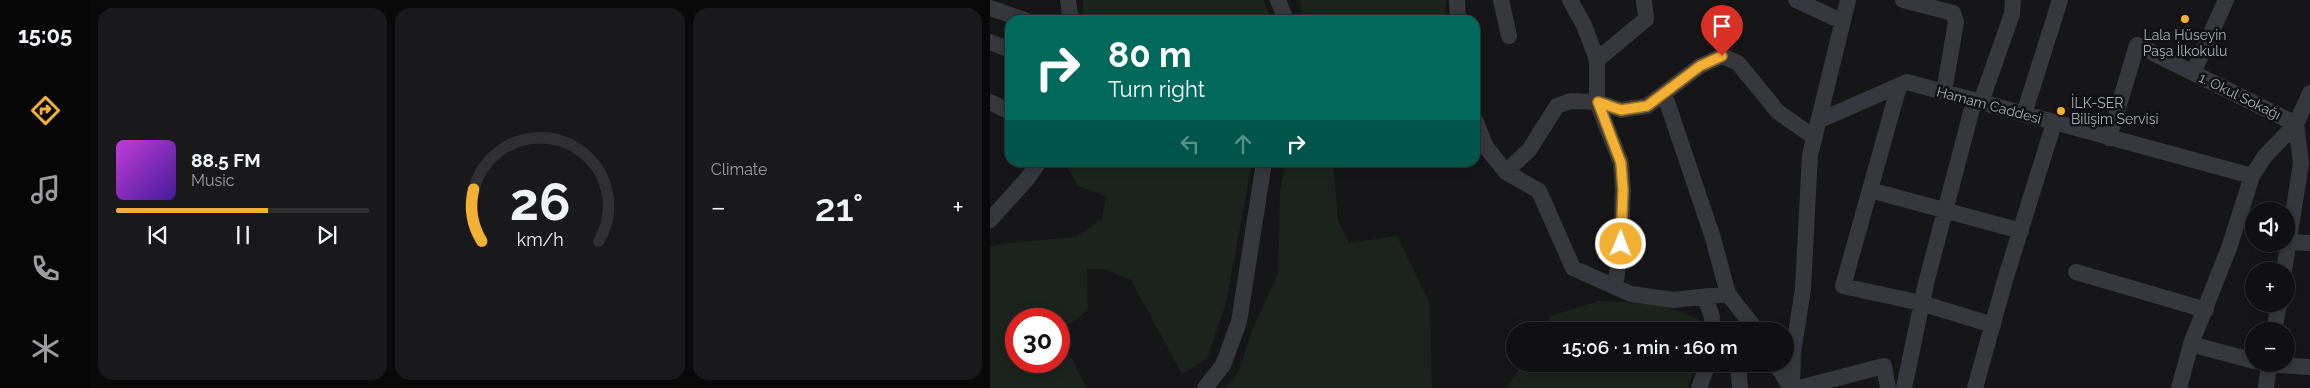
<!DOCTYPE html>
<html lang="en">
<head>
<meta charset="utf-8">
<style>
	body { margin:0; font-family:Raleway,sans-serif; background:#19191b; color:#f1f3f6; height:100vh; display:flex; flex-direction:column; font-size:19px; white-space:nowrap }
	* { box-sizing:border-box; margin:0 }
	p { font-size:16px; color:#9c9d9f }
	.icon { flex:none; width:28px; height:28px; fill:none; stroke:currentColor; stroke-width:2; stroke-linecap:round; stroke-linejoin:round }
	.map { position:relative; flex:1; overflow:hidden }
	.panel { display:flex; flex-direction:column; gap:8px; padding:8px; background:#09090a; width:900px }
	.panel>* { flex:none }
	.guide { position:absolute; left:15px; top:15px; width:475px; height:152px; border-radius:15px; box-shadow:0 2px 12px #0003,0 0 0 1px #303032; background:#00695c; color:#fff; overflow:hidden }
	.fabs { position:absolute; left:1255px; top:202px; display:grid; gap:10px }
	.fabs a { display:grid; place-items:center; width:50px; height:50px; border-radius:50%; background:#101012; box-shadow:0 2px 12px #0003,0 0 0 1px #303032; font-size:25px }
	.speed { position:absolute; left:15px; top:308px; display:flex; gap:10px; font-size:25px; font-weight:700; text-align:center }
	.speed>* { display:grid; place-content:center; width:65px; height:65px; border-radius:50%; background:#101012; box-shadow:0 2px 12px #0003,0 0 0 1px #303032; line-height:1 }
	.speed .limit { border:8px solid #d22; background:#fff; color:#111 }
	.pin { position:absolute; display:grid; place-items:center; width:42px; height:42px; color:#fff; margin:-51px -21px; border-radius:50% 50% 50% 0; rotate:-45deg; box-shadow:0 0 5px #0007 }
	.pin .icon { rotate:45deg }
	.me { position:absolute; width:55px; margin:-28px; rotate:1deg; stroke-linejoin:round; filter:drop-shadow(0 0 4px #0008) }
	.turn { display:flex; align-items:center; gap:18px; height:105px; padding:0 20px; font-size:22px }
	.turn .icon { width:65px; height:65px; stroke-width:2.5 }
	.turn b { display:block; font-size:35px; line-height:42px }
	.lanes { display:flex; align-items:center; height:48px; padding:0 20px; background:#0003; justify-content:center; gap:25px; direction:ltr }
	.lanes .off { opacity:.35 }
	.big { font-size:38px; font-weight:600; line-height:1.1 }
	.panel .card { flex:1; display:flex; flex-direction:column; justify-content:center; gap:8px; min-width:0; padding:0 18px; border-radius:15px; background:#19191b }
	.panel .dial { align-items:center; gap:0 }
	.dial svg { height:130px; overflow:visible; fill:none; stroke:#303032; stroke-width:7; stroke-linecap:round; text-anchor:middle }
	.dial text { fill:#f1f3f6; stroke:none }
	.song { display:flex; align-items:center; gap:15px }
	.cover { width:60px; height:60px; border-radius:8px; background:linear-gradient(135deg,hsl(290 70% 55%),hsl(260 70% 35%)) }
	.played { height:5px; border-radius:2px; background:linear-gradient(90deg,#f2b134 60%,#303032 60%) }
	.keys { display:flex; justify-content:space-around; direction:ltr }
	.heat { display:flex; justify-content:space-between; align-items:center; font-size:28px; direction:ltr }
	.panel .tiles { flex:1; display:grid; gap:8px; grid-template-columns:repeat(3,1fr) }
	.trip { position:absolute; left:516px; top:322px; width:288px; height:50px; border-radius:25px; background:#101012; box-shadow:0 2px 12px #0003,0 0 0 1px #303032; font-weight:600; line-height:50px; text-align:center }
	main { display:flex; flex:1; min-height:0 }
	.dock { display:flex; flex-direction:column; width:90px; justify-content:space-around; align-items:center; background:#060607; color:#9c9d9f }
	.dock .icon { width:35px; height:35px }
	.dock .selected { color:#f2b134 }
	.dock b { font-size:22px; color:#f1f3f6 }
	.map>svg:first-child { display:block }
	.green { fill:#1c231d; fill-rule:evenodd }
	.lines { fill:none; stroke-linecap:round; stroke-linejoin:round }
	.minor { stroke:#37383d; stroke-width:16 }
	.route-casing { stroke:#9d7322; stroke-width:12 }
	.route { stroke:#f2b134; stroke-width:9 }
	.poi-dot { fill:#f2b134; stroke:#111113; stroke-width:2 }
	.labels { text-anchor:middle; stroke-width:5; stroke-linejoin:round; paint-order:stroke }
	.poi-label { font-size:14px; fill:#a8adb8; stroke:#111113 }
	.street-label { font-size:14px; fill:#a8adb8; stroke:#111113 }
</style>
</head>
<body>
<main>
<nav class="dock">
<b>15:05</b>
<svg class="icon selected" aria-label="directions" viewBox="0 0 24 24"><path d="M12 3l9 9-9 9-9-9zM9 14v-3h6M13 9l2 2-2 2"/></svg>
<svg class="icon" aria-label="music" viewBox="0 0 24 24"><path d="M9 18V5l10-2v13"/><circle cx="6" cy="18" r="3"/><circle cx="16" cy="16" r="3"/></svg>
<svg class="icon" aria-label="phone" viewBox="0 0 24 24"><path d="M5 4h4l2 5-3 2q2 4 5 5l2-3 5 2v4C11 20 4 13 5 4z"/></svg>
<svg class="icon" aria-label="climate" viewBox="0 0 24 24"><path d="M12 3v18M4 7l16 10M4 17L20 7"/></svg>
</nav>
<section class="panel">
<div class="tiles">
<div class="card">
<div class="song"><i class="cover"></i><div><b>88.5 FM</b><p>Music</p></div></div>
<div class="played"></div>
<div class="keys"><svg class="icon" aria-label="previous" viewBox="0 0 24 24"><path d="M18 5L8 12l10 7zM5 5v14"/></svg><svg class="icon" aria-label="pause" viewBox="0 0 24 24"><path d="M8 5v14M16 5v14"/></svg><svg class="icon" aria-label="next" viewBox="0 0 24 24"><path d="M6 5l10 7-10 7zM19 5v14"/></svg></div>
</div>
<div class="card dial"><svg viewBox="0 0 100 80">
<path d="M14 69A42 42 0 1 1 86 69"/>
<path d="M14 69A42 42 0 0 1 9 37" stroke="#f2b134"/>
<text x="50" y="56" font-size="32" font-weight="700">26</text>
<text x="50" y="72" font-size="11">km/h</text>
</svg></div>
<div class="card"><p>Climate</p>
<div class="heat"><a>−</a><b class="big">21°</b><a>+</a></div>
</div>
</div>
</section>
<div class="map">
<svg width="1320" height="388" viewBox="0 0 1320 388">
	<rect width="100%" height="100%" fill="#161618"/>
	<path class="green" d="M93,0H273L282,20H93Z
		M310,0H456L455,20H312Z
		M75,163H262L236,303L217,359L192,374L141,280L117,270L97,269L98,310L69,332L96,388H0V247L16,243L85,237L112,219L116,196L88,186ZM26,319H69V361H26Z
		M296,163H343L348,220L359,243L407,236L440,304L442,388H235L249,371L261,333L288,273L290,190Z
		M609,301C643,302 683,304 713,322L714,331H557L560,316Z
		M533,364H705L698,388H516Z"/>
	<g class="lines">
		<path class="minor" d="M78,0L81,20
			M288,0L296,20
			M467,0L468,20
			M511,0L519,36
			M580,0L594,25L607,60V102L631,163L633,190L631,244L625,287
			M806,0L851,21
			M913,0L963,13L966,22L954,92
			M0,8L35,20
			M0,42L20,50
			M607,60L656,19L654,0
			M1203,73L1236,0
			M909,86L853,286L931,303L1003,325
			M674,93L723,238L738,294
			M0,102L20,112
			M991,102L1022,14L1023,0
			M1034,114L1070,0
			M485,120L496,147L516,172L549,191L583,268L641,294L683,300L738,294L767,331
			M828,121L917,82L1262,176
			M1119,138L1147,45L1306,124
			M516,172L539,150L567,106L581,101L607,102L631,110L657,106L710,66L732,56L748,63L788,112L824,137
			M880,190L1031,231
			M0,220L37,179L49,162
			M1299,242L1320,243
			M1294,271L1311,163L1306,124L1320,93
			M1086,272L1216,310
			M715,297L722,317L721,331
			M1284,331L1289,304
			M1201,344L1264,361
			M748,364L750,388
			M786,364L801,388
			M1274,364L1320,367
			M215,388L233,365L249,322L274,162
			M709,388L718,364
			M802,388L803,353L813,289L820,155L858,0
			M809,388L894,366L898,388
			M914,388L936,283L984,101
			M985,388L1015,280L1064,123
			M1189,388L1201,344L1239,248L1262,176L1275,156L1306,124
			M1276,388L1279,364"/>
	</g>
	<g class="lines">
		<defs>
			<path id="route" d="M631,244L633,190L631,163L608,102L631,110L657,106L710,66L732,56"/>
		</defs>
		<use href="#route" class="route-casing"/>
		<use href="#route" class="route"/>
	</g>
	<g class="poi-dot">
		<circle cx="1195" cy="19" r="5"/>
		<circle cx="1071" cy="111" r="5"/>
	</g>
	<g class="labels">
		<g class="poi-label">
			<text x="1195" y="40">Lala Hüseyin<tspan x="1195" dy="16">Paşa İlkokulu</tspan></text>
			<text x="1081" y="108" text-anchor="start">İLK-SER<tspan x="1081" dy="16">Bilişim Servisi</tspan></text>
		</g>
		<g class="street-label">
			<text transform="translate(1250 96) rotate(26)" y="5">1. Okul Sokağı</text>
			<text transform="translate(999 105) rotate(15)" y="5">Hamam Caddesi</text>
		</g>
	</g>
</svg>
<div class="fabs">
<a><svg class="icon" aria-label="sound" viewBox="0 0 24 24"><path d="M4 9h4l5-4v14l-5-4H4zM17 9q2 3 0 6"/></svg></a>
<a>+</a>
<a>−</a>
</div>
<div class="speed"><div class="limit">30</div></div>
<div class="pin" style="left:732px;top:56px;background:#d93025"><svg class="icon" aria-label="arrive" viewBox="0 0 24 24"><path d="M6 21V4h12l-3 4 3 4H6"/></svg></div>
<svg class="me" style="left:631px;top:244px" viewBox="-20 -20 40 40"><circle r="17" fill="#f2b134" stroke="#fff" stroke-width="3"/><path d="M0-11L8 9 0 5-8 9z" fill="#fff"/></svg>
<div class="trip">15:06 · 1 min · 160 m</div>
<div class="guide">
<div class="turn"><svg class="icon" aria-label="right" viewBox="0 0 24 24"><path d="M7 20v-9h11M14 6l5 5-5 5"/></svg><div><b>80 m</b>Turn right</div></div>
<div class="lanes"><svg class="icon off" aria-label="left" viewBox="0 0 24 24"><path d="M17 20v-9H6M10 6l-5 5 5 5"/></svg><svg class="icon off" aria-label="ahead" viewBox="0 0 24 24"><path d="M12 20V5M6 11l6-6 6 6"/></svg><svg class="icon" aria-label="right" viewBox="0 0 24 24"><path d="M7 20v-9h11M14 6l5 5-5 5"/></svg></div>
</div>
</div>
</main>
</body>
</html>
